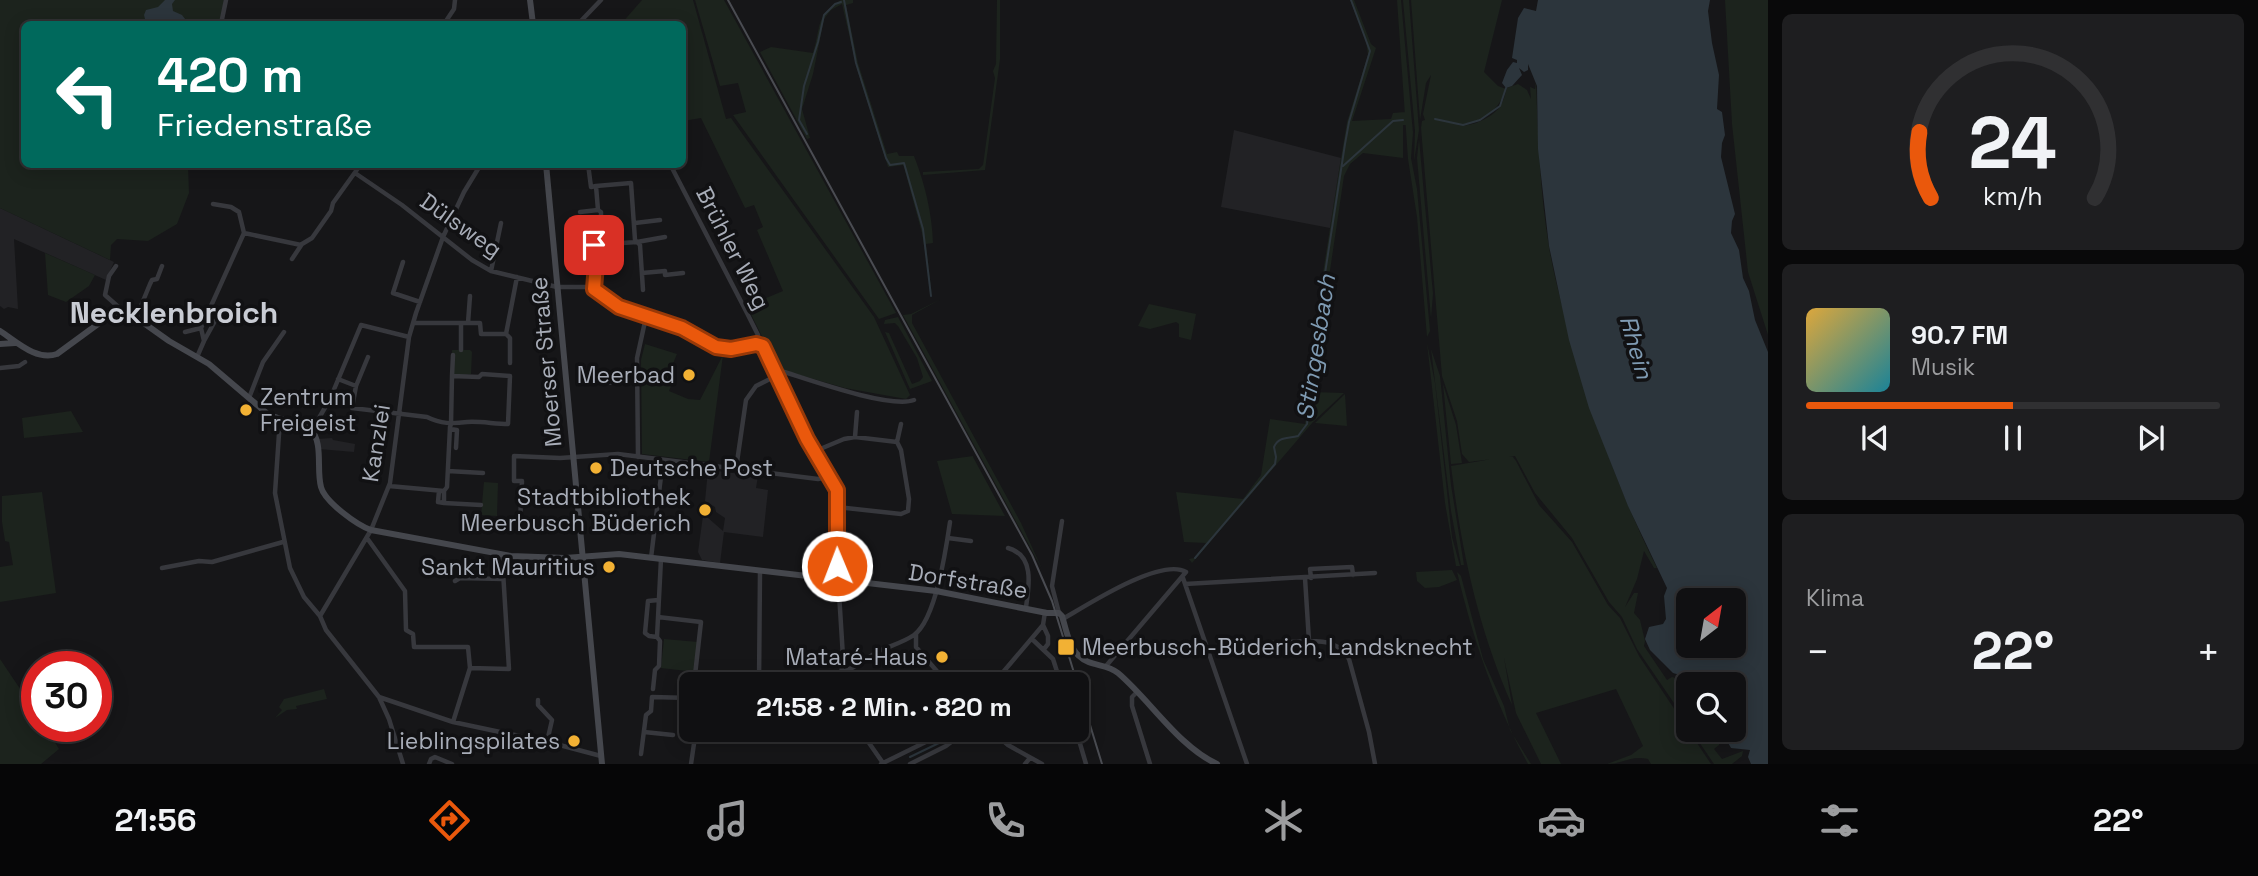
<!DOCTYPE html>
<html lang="de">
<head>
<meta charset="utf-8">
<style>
	body { margin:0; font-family:"Space Grotesk",sans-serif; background:#1e1e20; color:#f1f3f6; height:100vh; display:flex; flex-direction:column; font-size:26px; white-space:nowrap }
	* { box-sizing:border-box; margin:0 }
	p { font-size:23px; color:#9c9d9f }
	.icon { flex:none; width:38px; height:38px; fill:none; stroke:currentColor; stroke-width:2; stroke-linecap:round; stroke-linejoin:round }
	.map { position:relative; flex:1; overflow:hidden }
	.drawer { display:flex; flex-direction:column; gap:14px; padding:14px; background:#09090a; width:490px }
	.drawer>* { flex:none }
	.guide { position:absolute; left:21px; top:21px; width:665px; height:147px; border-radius:10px; box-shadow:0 4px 18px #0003,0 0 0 2px #303032; background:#00695c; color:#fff; overflow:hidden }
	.needle { width:46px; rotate:31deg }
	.controls { position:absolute; left:1676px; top:588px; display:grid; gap:14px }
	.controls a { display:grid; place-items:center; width:70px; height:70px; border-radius:10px; background:#101012; box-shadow:0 4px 18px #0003,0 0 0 2px #303032; font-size:35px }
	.speed { position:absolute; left:21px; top:651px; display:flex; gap:14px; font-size:35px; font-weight:700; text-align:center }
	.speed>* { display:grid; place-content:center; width:91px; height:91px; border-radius:50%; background:#101012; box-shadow:0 4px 18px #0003,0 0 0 2px #303032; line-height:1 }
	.speed .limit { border:10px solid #d22; background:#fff; color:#111 }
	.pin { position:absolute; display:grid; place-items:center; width:60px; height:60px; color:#fff; margin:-30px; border-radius:14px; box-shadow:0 4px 10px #0006 }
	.me { position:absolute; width:77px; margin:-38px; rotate:359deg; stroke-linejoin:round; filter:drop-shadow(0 0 5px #0008) }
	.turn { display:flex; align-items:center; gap:24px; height:147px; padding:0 21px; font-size:32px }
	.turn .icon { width:91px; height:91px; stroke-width:2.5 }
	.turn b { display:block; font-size:49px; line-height:60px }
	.big { font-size:52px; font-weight:700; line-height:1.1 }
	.drawer .card { flex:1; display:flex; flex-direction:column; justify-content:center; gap:10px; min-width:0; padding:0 24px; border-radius:10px; background:#1e1e20 }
	.drawer .dial { align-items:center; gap:0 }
	.dial svg { height:182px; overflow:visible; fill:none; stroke:#303032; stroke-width:7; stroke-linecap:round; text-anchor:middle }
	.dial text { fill:#f1f3f6; stroke:none }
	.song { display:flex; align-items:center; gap:21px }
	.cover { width:84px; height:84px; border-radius:10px; background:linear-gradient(135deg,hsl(40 70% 55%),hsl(190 70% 35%)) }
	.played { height:7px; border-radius:4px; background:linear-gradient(90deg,#ea580c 50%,#303032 50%) }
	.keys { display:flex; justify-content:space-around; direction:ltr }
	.heat { display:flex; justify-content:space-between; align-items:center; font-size:38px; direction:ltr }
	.trip { position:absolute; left:679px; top:672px; width:410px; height:70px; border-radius:10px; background:#101012; box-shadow:0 4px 18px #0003,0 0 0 2px #303032; font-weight:700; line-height:70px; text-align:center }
	.dock { display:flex; height:112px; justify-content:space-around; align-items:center; background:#060607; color:#9c9d9f }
	.dock .icon { width:49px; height:49px }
	.dock .on { color:#ea580c }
	.dock b { font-size:32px; color:#f1f3f6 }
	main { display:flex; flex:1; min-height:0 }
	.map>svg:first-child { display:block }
	.built { fill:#222225 }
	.green { fill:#1c231d }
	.water { fill:#2c353c; fill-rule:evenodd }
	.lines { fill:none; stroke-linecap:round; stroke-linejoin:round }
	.stream { stroke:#2c353c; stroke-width:2 }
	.street { stroke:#37383d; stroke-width:4.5 }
	.secondary { stroke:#45474d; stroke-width:6 }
	.tram { stroke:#4a4c52; stroke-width:2 }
	.route-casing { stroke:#983908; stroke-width:18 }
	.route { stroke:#ea580c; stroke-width:12 }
	.poi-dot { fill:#f2b134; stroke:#111113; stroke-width:2.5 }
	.labels { text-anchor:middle; stroke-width:7; stroke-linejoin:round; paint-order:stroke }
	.street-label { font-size:23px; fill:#a8adb8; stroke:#111113 }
	.poi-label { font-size:23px; fill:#a8adb8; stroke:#111113; text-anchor:end }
	.water-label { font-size:24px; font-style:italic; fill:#7f9bb3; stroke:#111113 }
	.district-label { font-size:30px; font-weight:bold; fill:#c9ccd4; stroke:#111113 }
</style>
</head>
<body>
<main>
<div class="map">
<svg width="1768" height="764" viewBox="0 0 1768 764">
	<rect width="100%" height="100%" fill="#161618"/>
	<path class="built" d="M1234,130L1341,158L1330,228L1221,207Z
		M0,208L114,262L106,280L14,239L18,309L8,307L4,309L0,306Z
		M332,438L333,440L355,444L354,452L319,449L318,439Z
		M708,470L758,476L756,488L768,490L763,537L724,532L720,563L702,560L698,552L703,516L707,517L723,531L725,518L716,512L715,507L705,501Z"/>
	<path class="green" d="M0,0H224L220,24H24V164L188,165L189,193L177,224L148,241L117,239L111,245L110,260L0,208Z
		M642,0H693L726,119L731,118L874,317L910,395L906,399L845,388L778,369L747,306L783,291L757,230L763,227L754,205L745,208L701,118L683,121L682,24H621Z
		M695,0H724L896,313L879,319L733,115L746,112L738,83L720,86Z
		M841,0H853V3L846,5L858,63L887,154L897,152L899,156H914C925,184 932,213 933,243L926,244L932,297L922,233L904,167L903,165L888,167L857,69L842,4L831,10L824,19L813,74L802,109L810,138L807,139L760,52L771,47L813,53C821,27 815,16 841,0Z
		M997,0H1000V59L985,170L923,175V172L979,169L983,165L995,78L993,71L996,64Z
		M1350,0H1354L1371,44L1376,48L1352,121L1391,119L1393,113L1405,112L1406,125H1403V158L1363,153L1350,164L1344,176L1312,392L1344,393L1313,422L1192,563L1189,559L1194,558L1206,543L1184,542L1176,492L1243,499L1261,475L1270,419L1305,424L1322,279L1341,158L1347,122L1368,55L1366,41Z
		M1397,0H1401L1413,133L1411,158L1417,189L1430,331L1427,337L1417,217L1408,159Z
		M1403,0H1409L1419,130L1414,161L1415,131Z
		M1411,0H1502L1484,72L1498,86L1506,89C1498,113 1481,122 1458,125C1471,128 1494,117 1501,105C1504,100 1505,94 1507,88L1518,84L1527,90L1531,99L1530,87L1535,89L1536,82C1538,137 1540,192 1549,247C1555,282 1565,316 1574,350C1596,426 1622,498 1657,568H1654L1644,551L1637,579L1625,607L1634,593H1638L1634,613L1640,620L1645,641L1644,646L1667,680L1672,677L1679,679L1708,674L1693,684H1689V725L1637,649L1622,617L1609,602L1572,538L1535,493L1515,456L1469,462L1462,454L1457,421L1442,376L1421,128L1422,121L1425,120L1423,114L1431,75L1426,83L1420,120Z
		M1725,0H1768V335L1748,272L1732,124Z
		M1419,139L1433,294L1431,318L1417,158Z
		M45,253L95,275L89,286L66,302L48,295Z
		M941,299L912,315V323L1021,523L1042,569L903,315L911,314Z
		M1149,304L1196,314L1191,340L1179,337V324L1176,322L1150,329L1138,326Z
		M898,317L932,381L910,389L885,332L889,333L912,384L920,381L923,377L917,358L898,326L895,323L884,324L885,320Z
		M1427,343L1435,383L1452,537L1460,566H1456L1445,503Z
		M645,344L677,354L669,373L675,376L669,391L688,399L700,400L723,355L709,462L642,454L641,360Z
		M1431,349L1440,376L1451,485L1464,565H1461L1451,511Z
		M452,350H470L472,352L471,374L453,376Z
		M1443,384L1456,425L1462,463L1451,464Z
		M1345,394L1347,426L1315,423Z
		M71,411L83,432L24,438L22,418Z
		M973,456V457L1005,516L952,514L937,461Z
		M1509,456L1513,457L1516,461L1539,505L1572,542L1608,605L1620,618L1639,656L1711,764H1651L1648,759C1629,755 1624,764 1607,764L1631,755L1643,746L1616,689L1536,713L1561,764H1541L1516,713L1504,658L1512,705C1478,628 1461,549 1451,466Z
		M484,482L498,483L497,516L481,515Z
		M42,492L56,593L0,602V567L13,565L9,542L5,541L2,522V496Z
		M1452,570L1457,580L1439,587L1425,588L1417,581L1416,572Z
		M1457,572L1461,576L1483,659L1504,706L1510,730L1531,764H1528C1494,701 1474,642 1457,572Z
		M664,639L698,642L696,672L661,668Z
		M0,659L37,714V726H45L59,749L41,764H0Z
		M324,689L327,699L296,706L297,709L287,710L275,718L282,710L279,707L284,699Z
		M1691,730H1715L1719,736V745L1714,749L1722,759L1743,751L1742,756L1732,764H1714Z"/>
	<path class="water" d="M165,0H175L172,4L173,11L182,15L189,24L146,23L144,15L146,10L158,7Z
		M1538,0H1710L1708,11L1712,43L1719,75L1717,109L1722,112L1725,135L1722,143L1721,157L1735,214L1732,221L1731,233L1739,250L1743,278L1749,291L1755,320L1768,352V764H1751L1748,757L1750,750L1731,748L1721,730H1734V684H1699L1709,675L1707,671L1683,676L1673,673L1650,650L1645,639L1649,627L1663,624L1666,619L1664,596L1667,588L1628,506L1589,408L1569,340L1549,246L1538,149L1537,86L1528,64V70L1524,72L1519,68L1522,75L1512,86L1506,88L1502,83L1507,70L1513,62L1517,63V60L1512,58L1518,18L1524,8L1536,11ZM1689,600H1734V646H1689Z"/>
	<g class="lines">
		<path class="stream" d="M844,0L856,63L886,158L890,165L904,163L923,229L931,296
			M1435,119L1463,125L1480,120L1500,106L1506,88
			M807,134L799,120L804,86L818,42L824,15L835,4L841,2
			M1343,166L1393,121L1403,120
			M1195,558L1275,464L1276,457L1274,447C1279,436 1288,439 1298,436L1307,424L1318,337L1317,325L1345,144L1349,122L1370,51L1351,0
			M910,757L941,742L959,730"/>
		<path class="street" d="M221,24L226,0
			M444,24L454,9L455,0
			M578,24L601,0
			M588,164L591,187L596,186L598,210L601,212V245L597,252L594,289
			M670,164L747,313L758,335L759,344L764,348L773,365L813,452L837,490V561L843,657L840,684
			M355,173L402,205L472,260L491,271L557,287H590L619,307L676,326L716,347L731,349L759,344
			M596,186L631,183L635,240L640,245L643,290
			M580,212L598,210
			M635,223L660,220
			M244,233L301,245
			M578,246L637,242L665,237
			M292,259L302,244L312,238L331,211L333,203L361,164
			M403,262L393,293L420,302
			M116,266L109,276L105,295L123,311
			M491,271L501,223
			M642,273L665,271V275L683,273
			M136,318L150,284L152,280L157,279L162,266
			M413,323H480L481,334H506
			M461,323V350
			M468,323L470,296
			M185,332L201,328
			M204,341L215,321
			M197,357L204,341L201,328L244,233L239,212L231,207L213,204
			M368,357L356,386L352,408L427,417C441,424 452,424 467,422C480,421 495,424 508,424L510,376L482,374L479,377L452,376L451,424L450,427L447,487L444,491
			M510,363V338L506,334L517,277
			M0,368L19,366L25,362
			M777,373L781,371C807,379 890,409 914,400
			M452,376L453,355
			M338,379L356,386
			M597,380L605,383L637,381
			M249,398L263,362L284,332
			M280,419L275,493L290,568L304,597L320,616L326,630L379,697L389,719L403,764
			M450,429L457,430L456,448
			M312,430L330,399L361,325L409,337
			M855,437L857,412
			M897,442L901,424
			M813,452L844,439L855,437L897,442L901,450L909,499L908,511L901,514L837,507
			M638,457L637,358L646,317
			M736,469L746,400L756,386L778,375
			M448,471L483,473
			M389,486L444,491V503L481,505
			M439,491L438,502L444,503
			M516,526L520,522L522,481H514V456L560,458L618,454L818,479L829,477
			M367,538L405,591L406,630L413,634L414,647H468L470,668L453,722
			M948,538L971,541
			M1008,548C1035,555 1029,587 1026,607
			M651,558L663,460
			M162,568L199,561L212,562L283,542
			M1183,578L1247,764
			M1305,578L1309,641C1327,641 1339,643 1349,659L1369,732L1375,764
			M1311,578L1310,569L1352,567L1353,575
			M455,581L460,578L503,579
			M1185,584L1375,573
			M1059,613L1052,586L1062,521
			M320,616L371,530L390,483L409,337L416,313L443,237L464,192L481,164
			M658,617L701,622L694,684
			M1063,619C1087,605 1161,557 1186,572L1106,666
			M1043,625L1048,636V644L1044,649
			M916,634V647L948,684
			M657,637L649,636L645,633L648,601L658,600
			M1032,639L1053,659L1061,684
			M1271,643L1309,641
			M470,668L509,669L502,555
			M840,672C854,670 866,658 879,651C890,646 904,642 914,635C936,619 946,549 950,522
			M759,684L760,571
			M993,684L1043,625L1045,612
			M653,689L655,670L659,666L660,641L657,637L661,559
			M1137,692L1132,697V706L1150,764
			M379,697L453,722L552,743L601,756
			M538,700V705L552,720L547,742
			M860,730L883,763
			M922,730L930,740
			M991,730L1008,745L1042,764
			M1076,730L1086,764
			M644,732L673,735
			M641,754L646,715L651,711L652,697L691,698
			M429,764L431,759L435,757L452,764
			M691,764L696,730
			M881,764L950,730
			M910,764L946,746L967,730
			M1025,764L1030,758"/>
		<path class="secondary" d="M530,0L533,24
			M546,164L602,764
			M0,331C17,342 36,361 57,354L113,313L121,311L131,314L169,341L209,364L269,415L310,428C324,443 316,469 321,487C325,502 357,525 371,530L511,556L565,558L619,554L936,591L1047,613H1059L1062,616C1066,629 1069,647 1079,656C1090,667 1106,663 1118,673C1150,700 1178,746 1217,764
			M0,344L15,343"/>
		<path class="tram" d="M728,0L1032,555L1052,601L1102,764"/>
	</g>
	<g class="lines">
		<defs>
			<path id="route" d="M594,245L597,252L594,289L619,307L682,328L716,347L731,349L756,344L763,346L807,439L837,490V566"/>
		</defs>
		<use href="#route" class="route-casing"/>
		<use href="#route" class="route"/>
	</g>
	<g class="poi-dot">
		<circle cx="689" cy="375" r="7"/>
		<circle cx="246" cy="410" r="7"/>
		<circle cx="596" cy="468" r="7"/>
		<circle cx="705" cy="510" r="7"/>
		<circle cx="609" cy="567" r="7"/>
		<rect x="1057" y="638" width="18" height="18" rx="3.5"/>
		<circle cx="942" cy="657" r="7"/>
		<circle cx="574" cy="741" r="7"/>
	</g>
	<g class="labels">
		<g class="street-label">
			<text transform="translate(461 225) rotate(35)" y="8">Dülsweg</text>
			<text transform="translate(733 248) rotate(63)" y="8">Brühler Weg</text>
			<text transform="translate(546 362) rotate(-95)" y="8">Moerser Straße</text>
			<text transform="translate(376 443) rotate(-81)" y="8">Kanzlei</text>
			<text transform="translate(968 581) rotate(9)" y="8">Dorfstraße</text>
		</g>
		<g class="poi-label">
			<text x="675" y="383">Meerbad</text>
			<text x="260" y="405" text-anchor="start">Zentrum<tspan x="260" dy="26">Freigeist</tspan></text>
			<text x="610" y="476" text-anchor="start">Deutsche Post</text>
			<text x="691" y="505">Stadtbibliothek<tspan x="691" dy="26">Meerbusch Büderich</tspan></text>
			<text x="595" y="575">Sankt Mauritius</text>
			<text x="1082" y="655" text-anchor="start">Meerbusch-Büderich, Landsknecht</text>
			<text x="928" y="665">Mataré-Haus</text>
			<text x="560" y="749">Lieblingspilates</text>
		</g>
		<g class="water-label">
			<text transform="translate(1316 347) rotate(-81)" y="8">Stingesbach</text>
			<text transform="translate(1636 347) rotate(74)" y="8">Rhein</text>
		</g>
		<g class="district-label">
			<text x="174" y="323">Necklenbroich</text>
		</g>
	</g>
</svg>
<div class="controls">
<a><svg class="needle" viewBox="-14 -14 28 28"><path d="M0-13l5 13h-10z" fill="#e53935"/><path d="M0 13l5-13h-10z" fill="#9c9d9f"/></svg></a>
<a><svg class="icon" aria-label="search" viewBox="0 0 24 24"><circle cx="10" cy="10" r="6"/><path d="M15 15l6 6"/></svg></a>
</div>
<div class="speed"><div class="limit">30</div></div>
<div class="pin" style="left:594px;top:245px;background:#d93025"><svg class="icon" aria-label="arrive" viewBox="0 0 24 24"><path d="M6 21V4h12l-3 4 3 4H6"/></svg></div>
<svg class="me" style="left:837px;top:566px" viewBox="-20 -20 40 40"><circle r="17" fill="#ea580c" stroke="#fff" stroke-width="3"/><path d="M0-11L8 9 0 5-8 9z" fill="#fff"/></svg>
<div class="trip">21:58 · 2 Min. · 820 m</div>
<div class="guide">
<div class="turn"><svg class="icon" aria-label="left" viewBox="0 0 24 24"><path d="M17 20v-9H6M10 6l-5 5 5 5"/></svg><div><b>420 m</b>Friedenstraße</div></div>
</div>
</div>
<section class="drawer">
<div class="card dial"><svg viewBox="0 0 100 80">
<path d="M14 69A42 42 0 1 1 86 69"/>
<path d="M14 69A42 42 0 0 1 9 40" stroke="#ea580c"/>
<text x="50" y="56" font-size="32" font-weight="700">24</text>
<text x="50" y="72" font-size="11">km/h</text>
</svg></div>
<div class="card">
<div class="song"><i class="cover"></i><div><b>90.7 FM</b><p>Musik</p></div></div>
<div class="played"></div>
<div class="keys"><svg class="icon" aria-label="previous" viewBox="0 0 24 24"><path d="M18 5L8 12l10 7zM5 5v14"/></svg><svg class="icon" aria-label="pause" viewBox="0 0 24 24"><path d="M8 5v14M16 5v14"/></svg><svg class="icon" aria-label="next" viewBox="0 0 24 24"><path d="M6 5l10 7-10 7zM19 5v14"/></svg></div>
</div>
<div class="card"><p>Klima</p>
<div class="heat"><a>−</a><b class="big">22°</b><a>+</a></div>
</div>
</section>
</main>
<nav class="dock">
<b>21:56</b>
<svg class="icon on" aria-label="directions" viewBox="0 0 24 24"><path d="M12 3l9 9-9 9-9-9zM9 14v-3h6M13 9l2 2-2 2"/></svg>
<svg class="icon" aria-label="music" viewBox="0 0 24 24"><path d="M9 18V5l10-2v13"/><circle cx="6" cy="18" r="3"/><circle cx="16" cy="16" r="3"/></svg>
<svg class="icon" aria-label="phone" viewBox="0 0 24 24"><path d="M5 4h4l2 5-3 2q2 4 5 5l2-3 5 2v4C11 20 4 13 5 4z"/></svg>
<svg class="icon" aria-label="climate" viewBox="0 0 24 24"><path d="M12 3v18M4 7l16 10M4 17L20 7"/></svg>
<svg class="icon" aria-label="car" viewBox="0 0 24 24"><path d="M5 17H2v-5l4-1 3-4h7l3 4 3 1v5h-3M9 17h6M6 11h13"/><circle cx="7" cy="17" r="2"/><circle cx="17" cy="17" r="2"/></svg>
<svg class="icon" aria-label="filters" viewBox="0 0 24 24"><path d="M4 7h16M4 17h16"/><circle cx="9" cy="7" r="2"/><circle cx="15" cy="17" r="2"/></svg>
<b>22°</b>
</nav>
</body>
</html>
